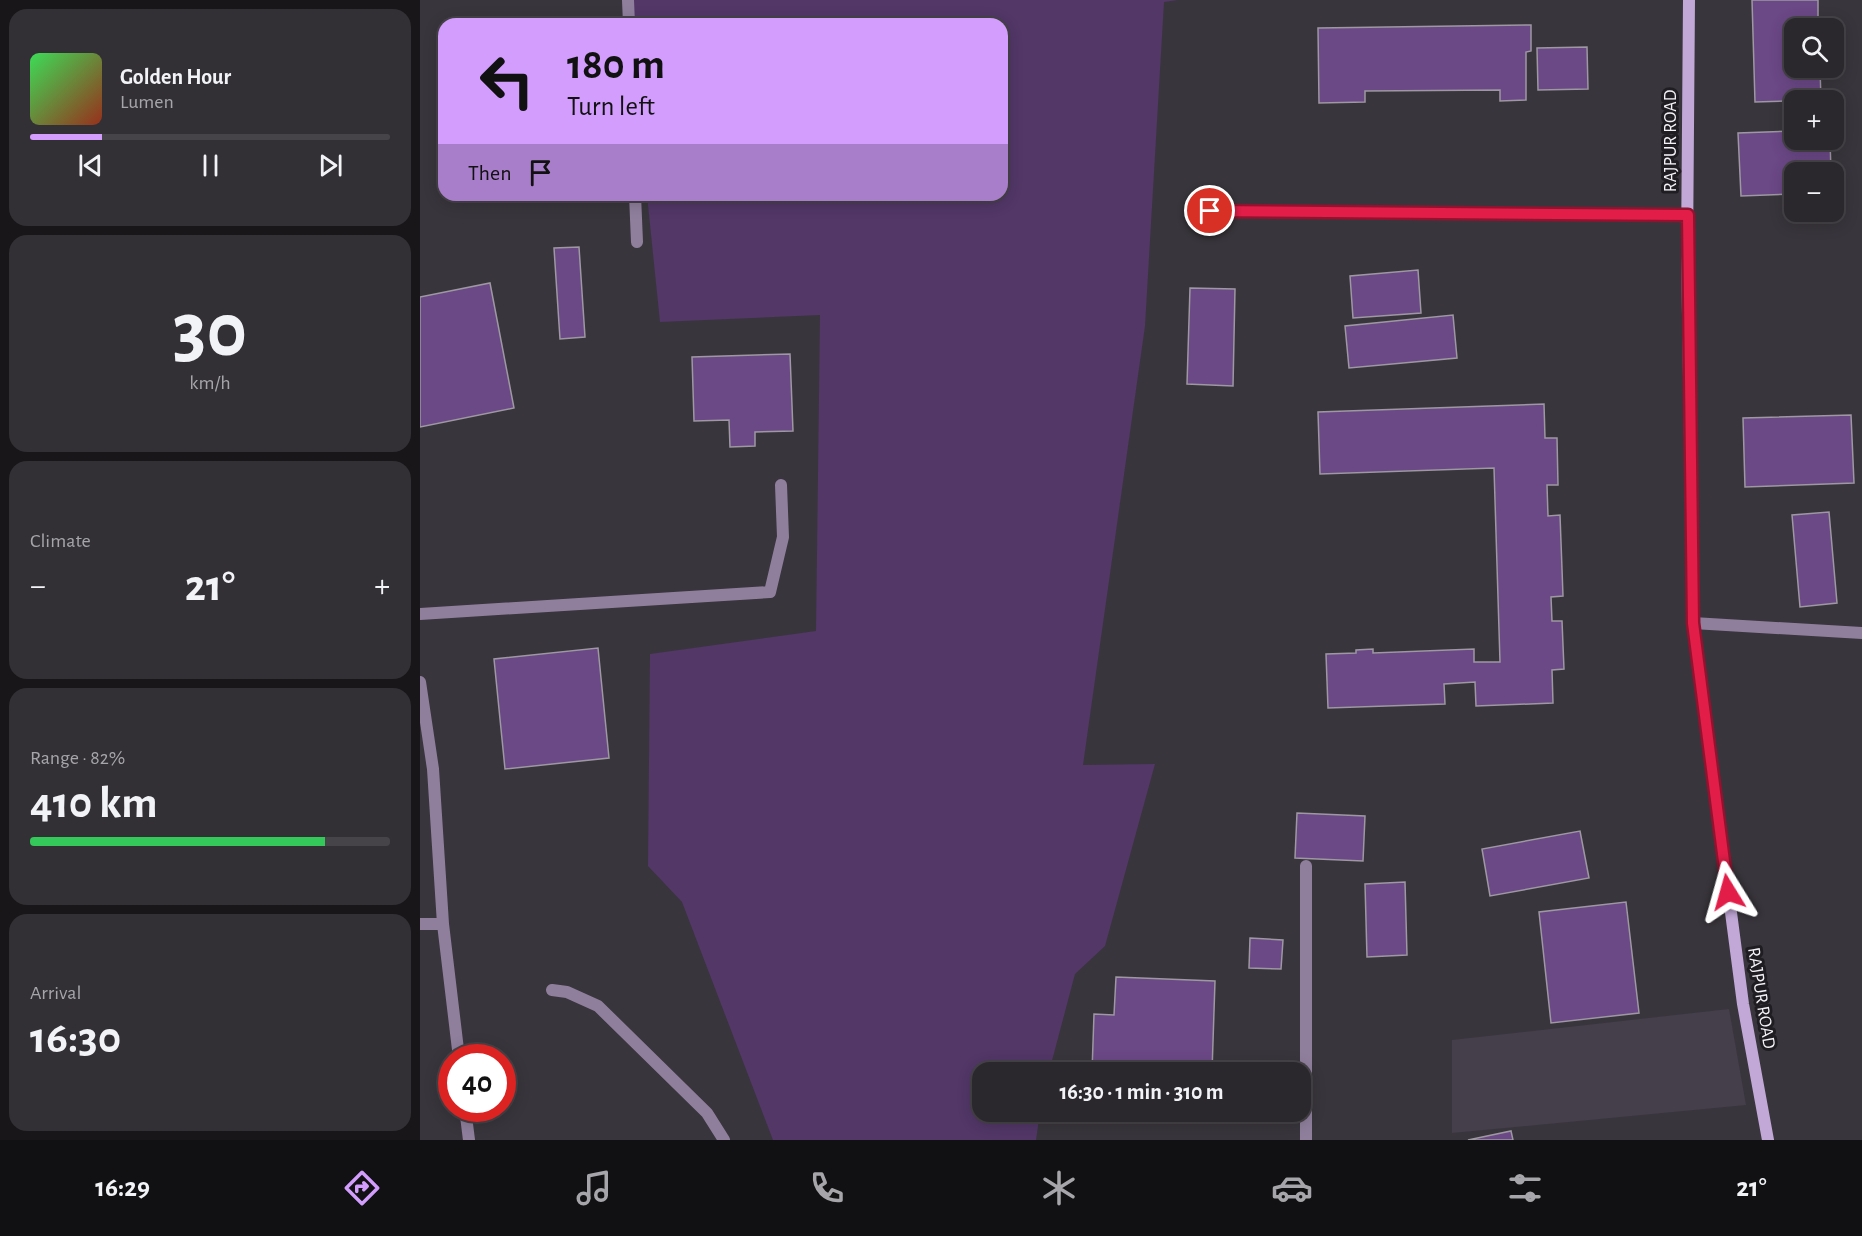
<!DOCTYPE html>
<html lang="en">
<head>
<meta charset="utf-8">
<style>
	body { margin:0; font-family:"Alegreya Sans",sans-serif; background:#333035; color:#f1f3f6; height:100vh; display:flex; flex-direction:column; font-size:22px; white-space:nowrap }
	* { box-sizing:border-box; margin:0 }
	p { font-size:20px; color:#a6a6aa }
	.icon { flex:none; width:33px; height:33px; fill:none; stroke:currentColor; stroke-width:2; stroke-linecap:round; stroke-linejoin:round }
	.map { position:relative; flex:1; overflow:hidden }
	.panel { display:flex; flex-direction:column; gap:9px; padding:9px; background:#181619; width:420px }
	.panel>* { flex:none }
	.banner { position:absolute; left:18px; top:18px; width:570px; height:183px; border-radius:18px; box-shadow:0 3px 15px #0003,0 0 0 2px #474449; background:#d29dfd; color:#111; overflow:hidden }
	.buttons { position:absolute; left:1364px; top:18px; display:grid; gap:12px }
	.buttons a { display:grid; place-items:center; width:60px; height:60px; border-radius:12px; background:#2b282d; box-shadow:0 3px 15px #0003,0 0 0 2px #474449; font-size:30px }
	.speed { position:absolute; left:18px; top:1044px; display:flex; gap:12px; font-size:30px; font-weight:700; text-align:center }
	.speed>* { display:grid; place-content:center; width:78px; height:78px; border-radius:50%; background:#2b282d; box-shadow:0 3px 15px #0003,0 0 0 2px #474449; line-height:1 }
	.speed .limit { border:9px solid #d22; background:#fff; color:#111 }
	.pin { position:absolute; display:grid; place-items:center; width:51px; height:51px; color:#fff; margin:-26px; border:3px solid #fff; border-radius:50%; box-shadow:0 2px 6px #0007 }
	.me { position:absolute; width:66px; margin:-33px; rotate:352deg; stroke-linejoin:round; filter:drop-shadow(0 0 4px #0008) }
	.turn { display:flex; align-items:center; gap:21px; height:126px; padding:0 30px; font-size:27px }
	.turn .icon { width:78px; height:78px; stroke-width:2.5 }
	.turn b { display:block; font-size:42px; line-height:51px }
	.then { display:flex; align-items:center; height:57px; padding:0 30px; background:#0003; gap:12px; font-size:22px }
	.big { font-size:45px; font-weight:700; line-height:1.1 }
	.panel .widget { flex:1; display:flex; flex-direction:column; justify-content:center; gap:9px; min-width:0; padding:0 21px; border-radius:18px; background:#333035 }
	.panel .dial { align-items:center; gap:0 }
	.dial b { font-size:78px; line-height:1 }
	.song { display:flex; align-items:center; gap:18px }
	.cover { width:72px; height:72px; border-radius:9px; background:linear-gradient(135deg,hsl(130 70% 55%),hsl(10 70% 35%)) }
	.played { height:6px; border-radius:3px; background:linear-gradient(90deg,#d29dfd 20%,#474449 20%) }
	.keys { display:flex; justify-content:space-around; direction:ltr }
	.heat { display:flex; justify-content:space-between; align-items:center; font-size:33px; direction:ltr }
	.charge { height:9px; border-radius:4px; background:linear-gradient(90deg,#34c759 82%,#474449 0) }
	.trip { position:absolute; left:552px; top:1062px; width:339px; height:60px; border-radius:18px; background:#2b282d; box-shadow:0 3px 15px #0003,0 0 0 2px #474449; font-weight:700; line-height:60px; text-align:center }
	.tab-bar { display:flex; height:96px; justify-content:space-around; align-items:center; background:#111012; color:#a6a6aa }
	.tab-bar .icon { width:42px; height:42px }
	.tab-bar .active { color:#d29dfd }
	.tab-bar b { font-size:27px; color:#f1f3f6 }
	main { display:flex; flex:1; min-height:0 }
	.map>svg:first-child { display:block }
	.built { fill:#453e4b }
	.green { fill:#523767 }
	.building { fill:#6b4886; stroke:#9d98a1; stroke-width:1.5 }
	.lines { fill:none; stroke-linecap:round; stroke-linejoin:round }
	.street { stroke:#8f7f9d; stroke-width:12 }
	.secondary { stroke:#c1a8d7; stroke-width:12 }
	.route-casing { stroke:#92132f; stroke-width:15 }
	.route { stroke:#e11d48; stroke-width:10 }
	.labels { text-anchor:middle; stroke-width:6; stroke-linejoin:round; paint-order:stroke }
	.street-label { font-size:18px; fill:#f4f2f7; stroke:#1f1d21 }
</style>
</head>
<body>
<main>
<section class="panel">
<div class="widget">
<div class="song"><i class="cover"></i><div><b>Golden Hour</b><p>Lumen</p></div></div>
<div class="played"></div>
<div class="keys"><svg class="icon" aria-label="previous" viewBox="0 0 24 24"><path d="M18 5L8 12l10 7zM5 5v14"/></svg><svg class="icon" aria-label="pause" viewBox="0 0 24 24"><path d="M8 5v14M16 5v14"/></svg><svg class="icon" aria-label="next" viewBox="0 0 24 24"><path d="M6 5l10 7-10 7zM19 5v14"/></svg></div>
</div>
<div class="widget dial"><b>30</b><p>km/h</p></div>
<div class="widget"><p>Climate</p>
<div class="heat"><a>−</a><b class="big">21°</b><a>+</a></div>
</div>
<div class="widget"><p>Range · 82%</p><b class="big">410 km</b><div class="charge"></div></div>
<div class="widget"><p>Arrival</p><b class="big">16:30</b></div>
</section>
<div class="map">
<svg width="1442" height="1140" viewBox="0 0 1442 1140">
	<rect width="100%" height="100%" fill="#39353c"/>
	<path class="built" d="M1309,1009L1326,1105L1032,1133V1040Z"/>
	<path class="green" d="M209,0H758L744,2L725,326L663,765L735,764L685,946L655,974L629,1072H562V1112H620L616,1140H353L262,902L228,866L230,654L396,631L400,315L240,322L227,195H582V24H211Z"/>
	<path class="building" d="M1332,0H1398V28H1374V68H1400L1401,100L1335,102Z
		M1111,25V51L1106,52V100L1080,101V90L945,91V102L899,103L898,28Z
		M1167,47L1168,89L1118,90L1117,48Z
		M1374,131V140H1410L1411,172H1374V194L1321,196L1318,133Z
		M159,247L165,337L140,339L134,248Z
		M998,270L1001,313L933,318L930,276Z
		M70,283L94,408L0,427V297Z
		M770,288L815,289L813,386L767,384Z
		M1033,315L1037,358L929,368L925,326Z
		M370,354L373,431L335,432V446L310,447L309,420L274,421L272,357Z
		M1124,404L1125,438H1137L1138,485H1127L1128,516L1140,515L1143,596L1131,597L1132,621H1142L1144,669L1132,670L1133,703L1056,706L1055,682L1024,684L1025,704L908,708L906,654L936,653V650L953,649V653L1054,649V662H1080L1074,468L900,474L898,412Z
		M1431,415L1434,483L1325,487L1323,418Z
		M1409,512L1417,603L1380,607L1372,515Z
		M178,648L189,758L85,769L74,659Z
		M877,813L945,816L943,861L875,858Z
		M1160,831L1169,878L1070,896L1062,849Z
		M985,882L987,955L947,957L945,884Z
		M1206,902L1219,1013L1131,1023L1119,912Z
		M830,938L863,940L861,969L829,968Z
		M696,977L795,981L792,1072H672L674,1014L694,1015Z
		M1091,1131L1093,1140H1048Z"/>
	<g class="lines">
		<path class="street" d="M208,0L209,24
			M215,195L217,242
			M790,211L1267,215
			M0,614L350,592L363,537L361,485
			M1273,623L1442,633
			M0,682L13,769L23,924L39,1058
			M886,866V1140
			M0,924H23
			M132,990L147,992L178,1006L287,1113L304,1140
			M45,1108L49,1140"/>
		<path class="secondary" d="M1269,0L1267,253L1273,623L1323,1004L1348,1140"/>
	</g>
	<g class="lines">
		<defs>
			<path id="route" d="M790,211L1268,215L1273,623L1308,892"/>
		</defs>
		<use href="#route" class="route-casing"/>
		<use href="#route" class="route"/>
	</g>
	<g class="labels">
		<g class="street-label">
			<text transform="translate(1250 141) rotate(-90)" y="6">RAJPUR ROAD</text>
			<text transform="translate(1342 998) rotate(81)" y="6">RAJPUR ROAD</text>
		</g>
	</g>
</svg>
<div class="buttons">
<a><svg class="icon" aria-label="search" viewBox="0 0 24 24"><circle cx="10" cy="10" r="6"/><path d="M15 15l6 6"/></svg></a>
<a>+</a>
<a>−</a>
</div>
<div class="speed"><div class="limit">40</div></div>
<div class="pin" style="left:790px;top:211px;background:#d93025"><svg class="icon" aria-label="arrive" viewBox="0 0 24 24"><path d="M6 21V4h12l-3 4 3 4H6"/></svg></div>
<svg class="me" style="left:1308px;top:892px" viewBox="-20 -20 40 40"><path d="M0-17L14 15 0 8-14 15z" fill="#e11d48" stroke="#fff" stroke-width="4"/></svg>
<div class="trip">16:30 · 1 min · 310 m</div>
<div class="banner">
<div class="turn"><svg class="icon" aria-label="left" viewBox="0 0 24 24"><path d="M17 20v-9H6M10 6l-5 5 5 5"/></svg><div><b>180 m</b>Turn left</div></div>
<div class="then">Then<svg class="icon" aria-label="arrive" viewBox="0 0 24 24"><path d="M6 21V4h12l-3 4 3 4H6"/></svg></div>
</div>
</div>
</main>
<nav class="tab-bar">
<b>16:29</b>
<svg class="icon active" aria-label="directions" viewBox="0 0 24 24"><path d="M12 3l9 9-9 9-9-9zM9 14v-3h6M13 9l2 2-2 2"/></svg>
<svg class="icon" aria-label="music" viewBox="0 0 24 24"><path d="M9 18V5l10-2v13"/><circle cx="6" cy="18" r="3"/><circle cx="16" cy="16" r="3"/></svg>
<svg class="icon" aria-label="phone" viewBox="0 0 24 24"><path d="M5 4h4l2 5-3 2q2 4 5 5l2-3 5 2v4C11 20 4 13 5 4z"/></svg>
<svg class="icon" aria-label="climate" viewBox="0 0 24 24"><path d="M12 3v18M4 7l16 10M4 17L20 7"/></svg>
<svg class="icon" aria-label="car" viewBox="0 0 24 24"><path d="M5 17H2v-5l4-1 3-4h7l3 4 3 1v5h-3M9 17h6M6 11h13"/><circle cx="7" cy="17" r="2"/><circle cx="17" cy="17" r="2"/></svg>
<svg class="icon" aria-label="filters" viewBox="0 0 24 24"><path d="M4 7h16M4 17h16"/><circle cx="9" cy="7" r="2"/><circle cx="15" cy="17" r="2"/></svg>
<b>21°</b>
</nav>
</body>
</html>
